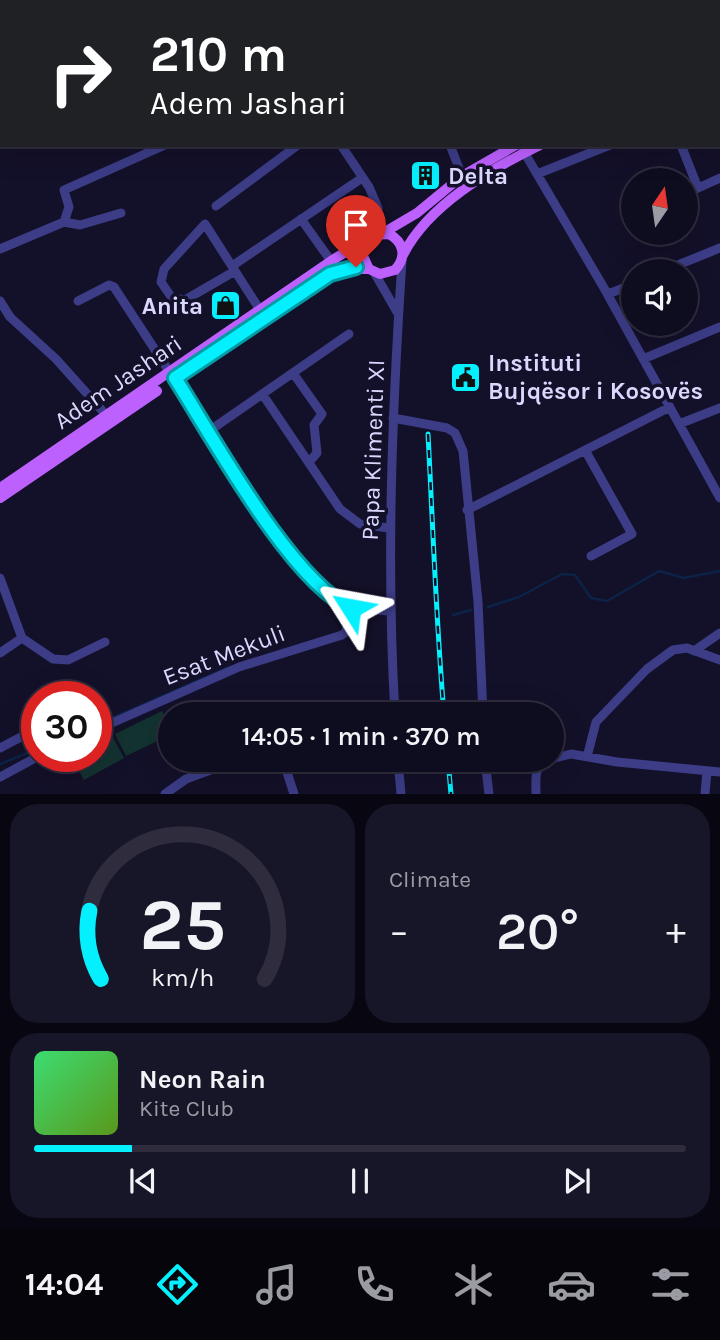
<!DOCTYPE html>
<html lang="en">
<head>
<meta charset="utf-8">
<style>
	body { margin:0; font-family:Karla,sans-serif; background:#171528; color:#f1f3f6; height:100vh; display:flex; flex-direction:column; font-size:26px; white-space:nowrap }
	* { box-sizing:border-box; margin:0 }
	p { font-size:23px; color:#9b9ba4 }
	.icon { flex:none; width:38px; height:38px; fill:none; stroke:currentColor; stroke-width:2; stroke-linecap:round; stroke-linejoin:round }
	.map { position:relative; height:794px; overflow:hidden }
	.details { display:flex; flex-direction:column; gap:10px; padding:10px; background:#080711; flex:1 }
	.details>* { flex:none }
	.banner { position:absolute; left:0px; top:0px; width:721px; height:147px; box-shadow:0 7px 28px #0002,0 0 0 2px #2e2c3d; background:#202124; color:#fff; overflow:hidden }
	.needle { width:46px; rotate:13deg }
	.fabs { position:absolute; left:621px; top:168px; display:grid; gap:14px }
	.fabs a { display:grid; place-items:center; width:77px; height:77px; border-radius:50%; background:#0e0c1f; box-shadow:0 7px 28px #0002,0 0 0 2px #2e2c3d; font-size:35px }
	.speed { position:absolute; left:21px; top:681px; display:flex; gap:14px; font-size:35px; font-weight:700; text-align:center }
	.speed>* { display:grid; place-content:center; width:91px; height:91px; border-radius:50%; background:#0e0c1f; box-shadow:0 7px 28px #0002,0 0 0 2px #2e2c3d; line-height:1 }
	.speed .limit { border:10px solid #d22; background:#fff; color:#111 }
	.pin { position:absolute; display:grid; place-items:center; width:60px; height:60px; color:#fff; margin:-72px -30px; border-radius:50% 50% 50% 0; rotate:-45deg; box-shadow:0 0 7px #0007 }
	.pin .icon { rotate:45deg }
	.me { position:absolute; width:77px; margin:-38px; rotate:304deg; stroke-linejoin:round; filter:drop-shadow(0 0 5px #0008) }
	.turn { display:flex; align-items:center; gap:24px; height:147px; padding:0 35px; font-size:32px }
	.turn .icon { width:91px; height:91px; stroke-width:2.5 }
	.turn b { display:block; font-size:49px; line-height:60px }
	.big { font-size:52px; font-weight:600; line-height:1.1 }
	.details .card { flex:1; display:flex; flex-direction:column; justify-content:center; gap:10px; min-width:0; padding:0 24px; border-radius:28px; background:#171528 }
	.details .dial { align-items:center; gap:0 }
	.dial svg { height:182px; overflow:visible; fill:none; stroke:#2e2c3d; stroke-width:7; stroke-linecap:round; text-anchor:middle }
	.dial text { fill:#f1f3f6; stroke:none }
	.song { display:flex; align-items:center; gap:21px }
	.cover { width:84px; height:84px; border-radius:10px; background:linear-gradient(135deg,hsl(140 70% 55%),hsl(90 70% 35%)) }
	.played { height:7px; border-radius:4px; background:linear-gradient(90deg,#05f0fe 15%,#2e2c3d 15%) }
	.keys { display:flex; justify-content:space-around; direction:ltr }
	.heat { display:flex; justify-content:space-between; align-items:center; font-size:38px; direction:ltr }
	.details .tiles { flex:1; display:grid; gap:10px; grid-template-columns:1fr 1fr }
	.card:last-child { grid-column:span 2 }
	.trip { position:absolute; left:158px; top:702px; width:406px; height:70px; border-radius:35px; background:#0e0c1f; box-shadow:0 7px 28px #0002,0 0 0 2px #2e2c3d; font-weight:600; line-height:70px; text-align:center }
	.menu { display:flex; height:112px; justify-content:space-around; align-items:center; background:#06050c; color:#9b9ba4 }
	.menu .icon { width:49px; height:49px }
	.menu .current { color:#05f0fe }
	.menu b { font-size:32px; color:#f1f3f6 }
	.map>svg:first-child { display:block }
	.green { fill:#133330 }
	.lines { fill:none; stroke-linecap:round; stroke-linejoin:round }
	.stream { stroke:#0b2347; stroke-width:2.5 }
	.minor { stroke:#3c3c87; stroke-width:9 }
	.major { stroke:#bc60fe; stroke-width:10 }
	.rail-casing { stroke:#05f0fe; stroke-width:5 }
	.rail { stroke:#131029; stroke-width:2.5; stroke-dasharray:8; stroke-linecap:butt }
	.route-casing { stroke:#039ca5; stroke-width:18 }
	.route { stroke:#05f0fe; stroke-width:12 }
	.labels { text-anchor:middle; stroke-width:7; stroke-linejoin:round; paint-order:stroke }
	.poi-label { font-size:24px; font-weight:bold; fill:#dbd8ff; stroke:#131029; text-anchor:start }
	.street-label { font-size:24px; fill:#dbd8ff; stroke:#131029 }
</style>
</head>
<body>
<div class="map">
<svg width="720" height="794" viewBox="0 0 720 794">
	<rect width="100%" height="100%" fill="#131029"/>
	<path class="green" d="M162,711L170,727V735L126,756L115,734Z
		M112,736L124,758L84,780L72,758L96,756V744Z"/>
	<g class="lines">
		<path class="stream" d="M488,607L519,597L562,574L575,575L591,598L607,601L659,571L684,578L720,571
			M453,615L471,610
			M96,725L227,668
			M0,764L37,749"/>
		<path class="minor" d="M8,0L9,2
			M113,0L116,2
			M197,0L198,2
			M585,0L586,2
			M706,0V2
			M174,2L175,0
			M267,2L269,0
			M405,2L406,0
			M0,32L2,29
			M719,34L720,35
			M0,61L2,63
			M0,131H2
			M341,145L369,187L378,208V234
			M450,145L462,176
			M520,145L604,288L720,498
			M681,145L698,188L720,178
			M537,174L610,145
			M686,193L698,188
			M216,206L298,145
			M301,219L331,261
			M64,222L80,225L121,213
			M0,249L64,222L69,207L64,190L165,145
			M232,266L362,178
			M235,271L185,300L172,298L161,282L164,269L205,224L260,310
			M663,271L720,248
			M374,272L397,312
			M608,294L634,284
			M0,301L10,317L56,359L107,416
			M78,301L109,285L114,287L255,503L303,570L338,603L351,608L389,611
			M643,359L720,327
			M293,373L322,414L314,425L317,453L309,462
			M263,395L340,509L360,524L388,528
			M393,418L447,428L455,433L463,451L478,602L483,714
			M679,424L720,408
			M209,431L349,334
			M585,450L632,534L591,556
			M467,510L670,407
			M0,578L22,638L53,659L68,660L105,642
			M694,651L720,633
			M0,653L22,638
			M395,714C386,562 392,413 402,261
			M96,730L239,667L342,635L346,632L351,608
			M0,748L21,737
			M587,757L596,722L647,669L673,650L687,648L720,660
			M551,759L571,754L617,762L720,772
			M283,760L294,794
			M398,760L401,794
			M485,760L489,794
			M0,777L39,756
			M165,794L186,779L238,760
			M536,794C536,780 533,765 549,760
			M705,794L707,771"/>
		<path class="major" d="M719,63H720
			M719,75H720
			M383,233L417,213L462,176L516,145
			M403,255C428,205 491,169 540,145
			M181,374L329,274L345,269H369
			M0,488L331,261L373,235L389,234C404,242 407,257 395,270L380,274L369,269L362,254L369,239
			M0,498L157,391"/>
		<defs>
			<path id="rail" d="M428,434C433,528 436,621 444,714
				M448,760L451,794"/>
		</defs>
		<use href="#rail" class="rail-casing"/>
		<use href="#rail" class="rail"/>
	</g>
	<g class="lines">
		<defs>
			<path id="route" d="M351,608C292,583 212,436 175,378L330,274L356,267"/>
		</defs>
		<use href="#route" class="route-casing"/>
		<use href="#route" class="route"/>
	</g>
	<defs>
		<symbol id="building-square" viewBox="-11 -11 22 22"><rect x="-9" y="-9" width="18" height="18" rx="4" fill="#05f0fe" stroke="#131029"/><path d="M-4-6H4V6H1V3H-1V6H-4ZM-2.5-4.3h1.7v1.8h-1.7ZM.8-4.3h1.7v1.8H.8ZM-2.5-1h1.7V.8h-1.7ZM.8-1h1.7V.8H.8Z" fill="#111"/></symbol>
		<symbol id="shop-square" viewBox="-11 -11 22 22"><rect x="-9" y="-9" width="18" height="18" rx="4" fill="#05f0fe" stroke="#131029"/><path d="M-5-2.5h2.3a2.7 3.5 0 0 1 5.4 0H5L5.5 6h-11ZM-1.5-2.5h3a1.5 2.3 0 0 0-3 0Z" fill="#111"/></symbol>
		<symbol id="civic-square" viewBox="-11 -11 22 22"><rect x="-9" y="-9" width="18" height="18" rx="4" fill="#05f0fe" stroke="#131029"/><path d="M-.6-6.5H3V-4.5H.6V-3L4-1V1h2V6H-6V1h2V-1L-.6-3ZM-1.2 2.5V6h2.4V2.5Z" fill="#111"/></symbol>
	</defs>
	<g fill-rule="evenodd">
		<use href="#building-square" x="408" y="158" width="35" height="35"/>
		<use href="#shop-square" x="208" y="288" width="35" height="35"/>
		<use href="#civic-square" x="448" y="360" width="35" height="35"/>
	</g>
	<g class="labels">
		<g class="poi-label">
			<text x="448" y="184">Delta</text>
			<text x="203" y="314" text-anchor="end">Anita</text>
			<text x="488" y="371">Instituti<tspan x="488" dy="28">Bujqësor i Kosovës</tspan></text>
		</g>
		<g class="street-label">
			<text transform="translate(118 382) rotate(-34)" y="8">Adem Jashari</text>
			<text transform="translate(373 450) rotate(-88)" y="8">Papa Klimenti XI</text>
			<text transform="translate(224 655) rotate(-21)" y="8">Esat Mekuli</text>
		</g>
	</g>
</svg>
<div class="fabs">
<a><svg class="needle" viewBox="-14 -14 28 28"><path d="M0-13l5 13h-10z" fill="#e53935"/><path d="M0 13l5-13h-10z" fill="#9b9ba4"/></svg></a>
<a><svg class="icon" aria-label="sound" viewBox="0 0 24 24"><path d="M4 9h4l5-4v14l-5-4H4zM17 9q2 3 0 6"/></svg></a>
</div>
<div class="speed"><div class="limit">30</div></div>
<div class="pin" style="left:356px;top:267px;background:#d93025"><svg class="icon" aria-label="arrive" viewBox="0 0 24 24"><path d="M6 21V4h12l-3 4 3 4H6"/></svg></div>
<svg class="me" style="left:351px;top:608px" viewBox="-20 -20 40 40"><path d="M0-17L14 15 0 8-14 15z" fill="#05f0fe" stroke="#fff" stroke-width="4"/></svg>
<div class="trip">14:05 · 1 min · 370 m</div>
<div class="banner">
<div class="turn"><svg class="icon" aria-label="right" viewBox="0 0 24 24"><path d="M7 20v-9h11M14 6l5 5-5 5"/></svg><div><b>210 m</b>Adem Jashari</div></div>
</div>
</div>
<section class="details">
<div class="tiles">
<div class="card dial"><svg viewBox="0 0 100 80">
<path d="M14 69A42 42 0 1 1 86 69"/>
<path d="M14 69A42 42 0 0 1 9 39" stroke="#05f0fe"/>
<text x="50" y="56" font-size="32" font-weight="700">25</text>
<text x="50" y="72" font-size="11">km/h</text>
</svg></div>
<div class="card"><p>Climate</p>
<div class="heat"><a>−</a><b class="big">20°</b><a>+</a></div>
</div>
<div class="card">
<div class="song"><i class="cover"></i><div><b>Neon Rain</b><p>Kite Club</p></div></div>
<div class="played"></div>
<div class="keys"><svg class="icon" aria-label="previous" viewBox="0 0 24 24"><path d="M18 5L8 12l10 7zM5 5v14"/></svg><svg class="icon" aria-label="pause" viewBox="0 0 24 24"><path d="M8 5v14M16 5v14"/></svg><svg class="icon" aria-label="next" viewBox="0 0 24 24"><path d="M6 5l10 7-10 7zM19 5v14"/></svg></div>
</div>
</div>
</section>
<nav class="menu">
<b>14:04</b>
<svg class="icon current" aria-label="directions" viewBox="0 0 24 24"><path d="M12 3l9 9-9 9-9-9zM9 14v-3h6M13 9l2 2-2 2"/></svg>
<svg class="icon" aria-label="music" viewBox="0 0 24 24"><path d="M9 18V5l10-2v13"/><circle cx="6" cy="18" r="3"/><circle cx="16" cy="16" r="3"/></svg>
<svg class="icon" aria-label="phone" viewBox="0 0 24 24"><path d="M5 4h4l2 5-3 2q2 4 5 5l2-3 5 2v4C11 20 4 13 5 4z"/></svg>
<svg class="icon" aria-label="climate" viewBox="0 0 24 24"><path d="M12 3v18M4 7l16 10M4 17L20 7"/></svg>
<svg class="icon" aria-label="car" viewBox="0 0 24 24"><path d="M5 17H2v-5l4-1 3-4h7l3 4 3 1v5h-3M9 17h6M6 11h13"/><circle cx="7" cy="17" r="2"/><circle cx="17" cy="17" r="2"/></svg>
<svg class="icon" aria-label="filters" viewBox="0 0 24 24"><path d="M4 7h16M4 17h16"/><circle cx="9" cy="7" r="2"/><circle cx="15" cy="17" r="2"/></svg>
</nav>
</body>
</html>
